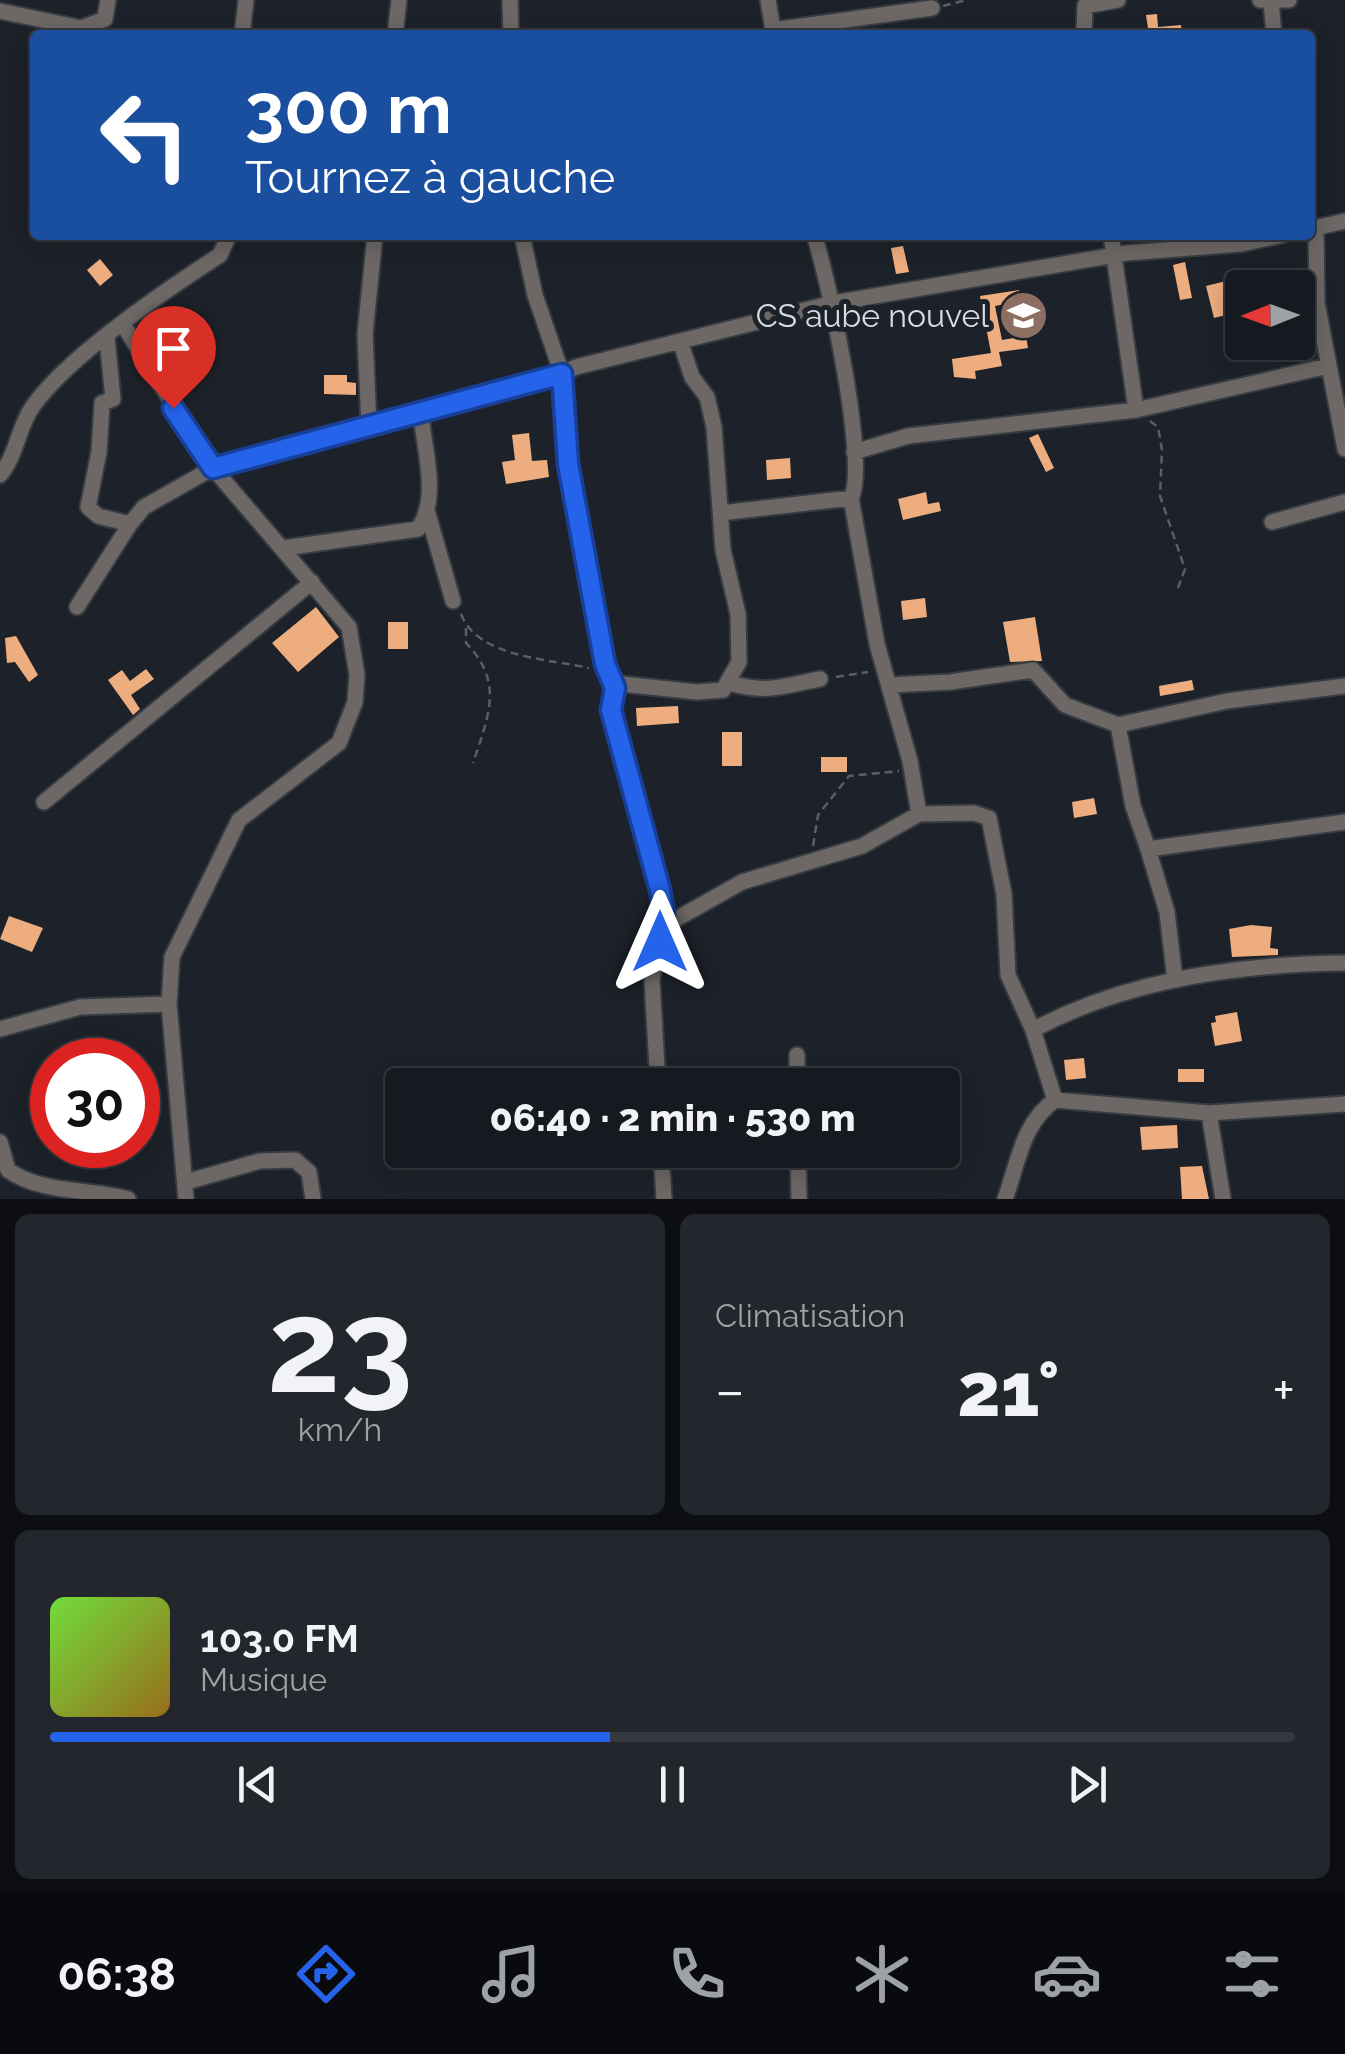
<!DOCTYPE html>
<html lang="fr">
<head>
<meta charset="utf-8">
<style>
	body { margin:0; font-family:Raleway,sans-serif; background:#23272d; color:#f1f3f6; height:100vh; display:flex; flex-direction:column; font-size:38px; white-space:nowrap }
	* { box-sizing:border-box; margin:0 }
	p { font-size:32px; color:#9ea1a5 }
	.icon { flex:none; width:55px; height:55px; fill:none; stroke:currentColor; stroke-width:2; stroke-linecap:round; stroke-linejoin:round }
	.map { position:relative; height:1199px; overflow:hidden }
	.sheet { display:flex; flex-direction:column; gap:15px; padding:15px; background:#0c0e12; flex:1 }
	.sheet>* { flex:none }
	.banner { position:absolute; left:30px; top:30px; width:1285px; height:210px; border-radius:10px; box-shadow:0 5px 25px #0003,0 0 0 2px #35383e; background:#1a4fa0; color:#fff; overflow:hidden }
	.needle { width:65px; rotate:269deg }
	.fabs { position:absolute; left:1225px; top:270px; display:grid; gap:20px }
	.fabs a { display:grid; place-items:center; width:90px; height:90px; border-radius:10px; background:#161a20; box-shadow:0 5px 25px #0003,0 0 0 2px #35383e; font-size:50px }
	.speed { position:absolute; left:30px; top:1038px; display:flex; gap:20px; font-size:50px; font-weight:700; text-align:center }
	.speed>* { display:grid; place-content:center; width:130px; height:130px; border-radius:50%; background:#161a20; box-shadow:0 5px 25px #0003,0 0 0 2px #35383e; line-height:1 }
	.speed .limit { border:15px solid #d22; background:#fff; color:#111 }
	.pin { position:absolute; display:grid; place-items:center; width:85px; height:85px; color:#fff; margin:-102px -42px; border-radius:50% 50% 50% 0; rotate:-45deg; box-shadow:0 0 10px #0007 }
	.pin .icon { rotate:45deg }
	.me { position:absolute; width:110px; margin:-55px; rotate:0deg; stroke-linejoin:round; filter:drop-shadow(0 0 8px #0008) }
	.turn { display:flex; align-items:center; gap:35px; height:210px; padding:0 50px; font-size:45px }
	.turn .icon { width:130px; height:130px; stroke-width:2.5 }
	.turn b { display:block; font-size:70px; line-height:85px }
	.big { font-size:75px; font-weight:800; line-height:1.1 }
	.sheet .tile { flex:1; display:flex; flex-direction:column; justify-content:center; gap:15px; min-width:0; padding:0 35px; border-radius:15px; background:#23272d }
	.sheet .dial { align-items:center; gap:0 }
	.dial b { font-size:130px; line-height:1 }
	.song { display:flex; align-items:center; gap:30px }
	.cover { width:120px; height:120px; border-radius:15px; background:linear-gradient(135deg,hsl(100 70% 55%),hsl(40 70% 35%)) }
	.played { height:10px; border-radius:5px; background:linear-gradient(90deg,#2563eb 45%,#35383e 45%) }
	.keys { display:flex; justify-content:space-around; direction:ltr }
	.heat { display:flex; justify-content:space-between; align-items:center; font-size:55px; direction:ltr }
	.sheet .tiles { flex:1; display:grid; gap:15px; grid-template-columns:1fr 1fr }
	.tile:last-child { grid-column:span 2 }
	.trip { position:absolute; left:385px; top:1068px; width:575px; height:100px; border-radius:10px; background:#161a20; box-shadow:0 5px 25px #0003,0 0 0 2px #35383e; font-weight:800; line-height:100px; text-align:center }
	.dock { display:flex; height:160px; justify-content:space-around; align-items:center; background:#090a0d; color:#9ea1a5 }
	.dock .icon { width:70px; height:70px }
	.dock .active { color:#2563eb }
	.dock b { font-size:45px; color:#f1f3f6 }
	.map>svg:first-child { display:block }
	.building { fill:#eead7e }
	.lines { fill:none; stroke-linecap:round; stroke-linejoin:round }
	.street-casing { stroke:#373c43; stroke-width:19 }
	.path { stroke:#5a5f66; stroke-width:2.5; stroke-dasharray:8 5; stroke-linecap:butt }
	.street { stroke:#6d6865; stroke-width:15 }
	.route-casing { stroke:#184099; stroke-width:25 }
	.route { stroke:#2563eb; stroke-width:18 }
	.labels { text-anchor:middle; stroke-width:10; stroke-linejoin:round; paint-order:stroke }
	.poi-label { font-size:32px; fill:#d8dbe0; stroke:#1d222a; text-anchor:end }
</style>
</head>
<body>
<div class="map">
<svg width="1345" height="1199" viewBox="0 0 1345 1199">
	<rect width="100%" height="100%" fill="#1d222a"/>
	<path class="building" d="M1157,14L1158,27L1181,25L1182,35H1149L1146,15Z
		M903,246L909,272L896,274L891,248Z
		M100,259L113,275L100,286L87,270Z
		M1185,262L1192,298L1180,300L1173,265Z
		M1250,268L1266,269V288H1249Z
		M1226,281L1234,313L1214,318L1206,286Z
		M1019,290L1021,301L995,306L1002,340L1026,336L1028,348L999,352L1002,366L975,371L976,379L954,377L952,359L991,353L980,296Z
		M324,375H347V382L356,383V395L324,394Z
		M529,433L532,461L547,460L549,477L506,484L502,462L515,460L512,435Z
		M1038,434L1054,468L1046,472L1029,438Z
		M790,458L791,478L767,480L766,460Z
		M926,492L928,504L939,502L941,511L903,520L898,499Z
		M925,598L927,617L903,620L901,601Z
		M316,607L339,637L298,672L272,643Z
		M1035,617L1042,661L1010,662L1003,622Z
		M388,622H408V649H388Z
		M16,636L38,675L29,682L15,662L7,663L5,638Z
		M146,669L154,679L131,695L140,709L133,715L108,680L122,670L130,681Z
		M1192,680L1194,690L1160,696L1159,686Z
		M678,706L679,723L637,726L636,708Z
		M722,732H742V766H722Z
		M821,757H847V772H821Z
		M1094,798L1097,814L1074,818L1072,802Z
		M9,916L43,928L32,952L0,939Z
		M1251,925L1272,927L1270,948L1278,949V955L1232,957L1229,929Z
		M1237,1012L1242,1041L1215,1046L1211,1023L1216,1022L1215,1016Z
		M1084,1058L1086,1078L1066,1080L1064,1060Z
		M735,1066L736,1085H703V1072H721V1067Z
		M1178,1069H1204V1082H1178Z
		M1177,1125L1178,1148L1142,1150L1140,1127Z
		M1202,1166L1209,1199H1182L1180,1167Z"/>
	<g class="lines">
		<defs>
			<path id="street" d="M510,0L511,35
				M768,0L773,30L932,8
				M1260,0H1289
				M1271,1L1274,35
				M0,11L81,28L105,19L108,0
				M242,35L246,0
				M395,35L399,0
				M1084,35L1085,6L1118,0
				M1316,228L1317,303L1345,449
				M1310,229L1345,221
				M522,235L535,295L562,374L568,464L605,664L615,688
				M814,235C828,276 869,466 851,498L877,644L910,761L919,814
				M1111,235L1136,410
				M124,326L213,468L349,627L357,675L355,702L339,743L239,820L172,957L169,1004L186,1199
				M107,338L113,399L102,403L99,452L88,507L98,516L130,524L144,507L213,468L547,381L576,367L833,303L1127,253L1241,244L1283,235
				M369,427L365,334L375,235
				M854,452L908,436L1136,410L1328,366
				M0,475C17,455 18,427 33,406C69,356 166,290 220,255L229,235
				M721,513L851,498
				M428,514L453,601
				M1272,522L1345,502
				M284,548L418,529C440,498 424,450 421,414
				M77,607L130,524
				M729,683C768,694 782,686 820,679
				M889,685L950,682L1033,670L1065,705L1118,725
				M44,802L312,582
				M1148,849L1133,806L1118,725L1227,701L1345,686
				M664,926L742,882L862,846L919,814L974,813L989,818L1004,894L1008,975L1033,1030L1055,1100
				M1175,980L1167,912L1148,849L1345,822
				M0,1029L80,1007L169,1004
				M1033,1030C1125,980 1241,964 1345,963
				M797,1055V1085
				M658,1085L652,980L664,912L610,701L622,684L697,692L723,690L739,662L738,614L723,550L714,427L707,397L692,377L680,341
				M1209,1113L1223,1199
				M0,1142L8,1170C42,1194 88,1188 128,1199
				M661,1150L664,1199
				M798,1150L799,1199
				M186,1182L260,1161L295,1160L309,1172L313,1199
				M1005,1199C1018,1164 1022,1123 1055,1100L1209,1113L1345,1104"/>
		</defs>
		<use href="#street" class="street-casing"/>
		<path class="path" d="M943,6L966,0
			M1150,421L1158,427L1162,450L1160,496L1185,569L1176,593
			M461,614C478,658 550,659 589,668
			M466,628V643C504,682 489,715 473,763
			M836,677L868,672
			M813,846L818,815L849,776L899,771"/>
		<use href="#street" class="street"/>
	</g>
	<g class="lines">
		<defs>
			<path id="route" d="M173,408L213,468L562,374L568,464L605,664L615,688L611,710L660,890L664,912L660,942"/>
		</defs>
		<use href="#route" class="route-casing"/>
		<use href="#route" class="route"/>
	</g>
	<defs>
		<symbol id="school-disc" viewBox="-11 -11 22 22"><circle r="9.5" fill="#8d6e63" stroke="#1d222a"/><path d="M0-5L7-2L0 1L-7-2ZM-4 1L0 2.5L4 1V4Q0 6-4 4Z" fill="#fff"/></symbol>
	</defs>
	<g fill-rule="evenodd">
		<use href="#school-disc" x="996" y="288" width="55" height="55"/>
	</g>
	<g class="labels">
		<g class="poi-label">
			<text x="989" y="327">CS aube nouvel</text>
		</g>
	</g>
</svg>
<div class="fabs">
<a><svg class="needle" viewBox="-14 -14 28 28"><path d="M0-13l5 13h-10z" fill="#e53935"/><path d="M0 13l5-13h-10z" fill="#9ea1a5"/></svg></a>
</div>
<div class="speed"><div class="limit">30</div></div>
<div class="pin" style="left:173px;top:408px;background:#d93025"><svg class="icon" aria-label="arrive" viewBox="0 0 24 24"><path d="M6 21V4h12l-3 4 3 4H6"/></svg></div>
<svg class="me" style="left:660px;top:942px" viewBox="-20 -20 40 40"><path d="M0-17L14 15 0 8-14 15z" fill="#2563eb" stroke="#fff" stroke-width="4"/></svg>
<div class="trip">06:40 · 2 min · 530 m</div>
<div class="banner">
<div class="turn"><svg class="icon" aria-label="left" viewBox="0 0 24 24"><path d="M17 20v-9H6M10 6l-5 5 5 5"/></svg><div><b>300 m</b>Tournez à gauche</div></div>
</div>
</div>
<section class="sheet">
<div class="tiles">
<div class="tile dial"><b>23</b><p>km/h</p></div>
<div class="tile"><p>Climatisation</p>
<div class="heat"><a>−</a><b class="big">21°</b><a>+</a></div>
</div>
<div class="tile">
<div class="song"><i class="cover"></i><div><b>103.0 FM</b><p>Musique</p></div></div>
<div class="played"></div>
<div class="keys"><svg class="icon" aria-label="previous" viewBox="0 0 24 24"><path d="M18 5L8 12l10 7zM5 5v14"/></svg><svg class="icon" aria-label="pause" viewBox="0 0 24 24"><path d="M8 5v14M16 5v14"/></svg><svg class="icon" aria-label="next" viewBox="0 0 24 24"><path d="M6 5l10 7-10 7zM19 5v14"/></svg></div>
</div>
</div>
</section>
<nav class="dock">
<b>06:38</b>
<svg class="icon active" aria-label="directions" viewBox="0 0 24 24"><path d="M12 3l9 9-9 9-9-9zM9 14v-3h6M13 9l2 2-2 2"/></svg>
<svg class="icon" aria-label="music" viewBox="0 0 24 24"><path d="M9 18V5l10-2v13"/><circle cx="6" cy="18" r="3"/><circle cx="16" cy="16" r="3"/></svg>
<svg class="icon" aria-label="phone" viewBox="0 0 24 24"><path d="M5 4h4l2 5-3 2q2 4 5 5l2-3 5 2v4C11 20 4 13 5 4z"/></svg>
<svg class="icon" aria-label="climate" viewBox="0 0 24 24"><path d="M12 3v18M4 7l16 10M4 17L20 7"/></svg>
<svg class="icon" aria-label="car" viewBox="0 0 24 24"><path d="M5 17H2v-5l4-1 3-4h7l3 4 3 1v5h-3M9 17h6M6 11h13"/><circle cx="7" cy="17" r="2"/><circle cx="17" cy="17" r="2"/></svg>
<svg class="icon" aria-label="filters" viewBox="0 0 24 24"><path d="M4 7h16M4 17h16"/><circle cx="9" cy="7" r="2"/><circle cx="15" cy="17" r="2"/></svg>
</nav>
</body>
</html>
